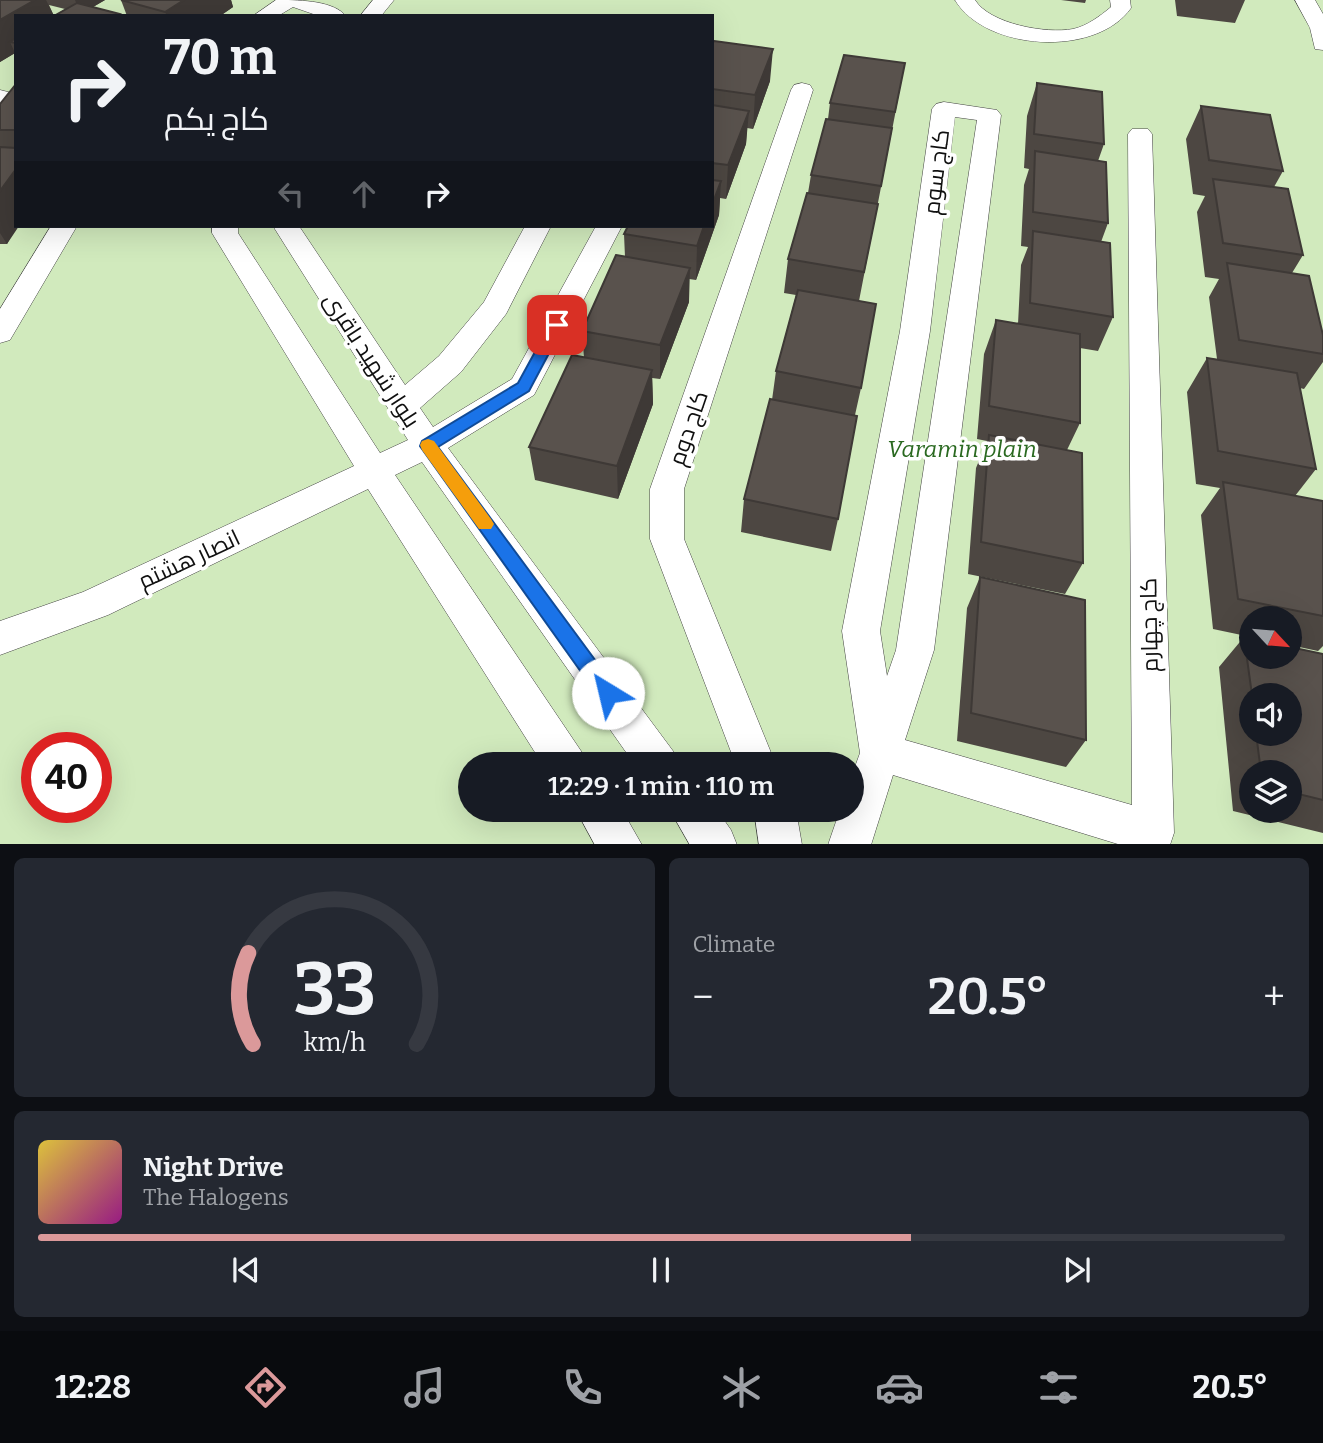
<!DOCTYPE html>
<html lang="en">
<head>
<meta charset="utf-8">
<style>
	body { margin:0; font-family:Bitter,Cairo,serif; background:#242831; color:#f1f3f6; height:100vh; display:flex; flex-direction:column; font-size:26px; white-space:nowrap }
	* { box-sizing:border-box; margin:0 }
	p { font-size:23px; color:#9ea1a6 }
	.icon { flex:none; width:38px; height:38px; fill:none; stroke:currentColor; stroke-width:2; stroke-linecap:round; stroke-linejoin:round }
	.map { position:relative; height:844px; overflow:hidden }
	.panel { display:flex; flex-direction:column; gap:14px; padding:14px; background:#0d0f14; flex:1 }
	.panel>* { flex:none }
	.hud { position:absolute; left:14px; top:14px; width:700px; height:214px; border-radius:0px; box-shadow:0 7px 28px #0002; background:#171b24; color:#f1f3f6; overflow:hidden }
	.needle { width:46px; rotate:116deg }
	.controls { position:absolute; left:1239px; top:606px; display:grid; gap:14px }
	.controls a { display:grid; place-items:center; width:63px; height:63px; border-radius:50%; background:#171b24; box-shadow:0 7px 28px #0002; font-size:35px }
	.speed { position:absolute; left:21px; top:732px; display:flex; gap:14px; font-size:35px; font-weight:700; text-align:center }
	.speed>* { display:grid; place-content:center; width:91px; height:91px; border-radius:50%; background:#171b24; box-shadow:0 7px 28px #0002; line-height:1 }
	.speed .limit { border:10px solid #d22; background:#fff; color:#111 }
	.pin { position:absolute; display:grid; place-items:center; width:60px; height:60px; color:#fff; margin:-30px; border-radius:14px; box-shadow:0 4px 10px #0006 }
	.me { position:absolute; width:77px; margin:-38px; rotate:324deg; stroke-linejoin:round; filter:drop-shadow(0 0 5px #0008) }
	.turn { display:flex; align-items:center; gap:24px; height:147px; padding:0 35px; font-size:32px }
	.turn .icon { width:91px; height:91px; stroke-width:2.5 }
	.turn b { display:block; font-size:49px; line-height:60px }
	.lanes { display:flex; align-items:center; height:66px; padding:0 35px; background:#0003; justify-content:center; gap:35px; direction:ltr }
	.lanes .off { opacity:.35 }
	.big { font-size:52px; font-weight:600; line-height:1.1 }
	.panel .tile { flex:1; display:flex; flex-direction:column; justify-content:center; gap:10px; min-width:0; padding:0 24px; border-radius:10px; background:#242831 }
	.panel .dial { align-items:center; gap:0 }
	.dial svg { height:182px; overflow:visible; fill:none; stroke:#363941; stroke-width:7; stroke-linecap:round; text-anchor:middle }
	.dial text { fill:#f1f3f6; stroke:none }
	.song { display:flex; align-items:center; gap:21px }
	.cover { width:84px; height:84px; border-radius:10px; background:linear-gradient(135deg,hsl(50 70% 55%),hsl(310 70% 35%)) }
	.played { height:7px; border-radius:4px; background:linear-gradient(90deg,#db999a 70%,#363941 70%) }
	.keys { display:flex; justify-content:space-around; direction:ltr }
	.heat { display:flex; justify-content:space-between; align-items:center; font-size:38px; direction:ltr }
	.panel .tiles { flex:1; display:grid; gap:14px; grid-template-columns:1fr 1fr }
	.tile:last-child { grid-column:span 2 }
	.trip { position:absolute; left:458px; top:752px; width:406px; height:70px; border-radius:35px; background:#171b24; box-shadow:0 7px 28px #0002; font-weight:600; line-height:70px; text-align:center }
	.dock { display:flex; height:112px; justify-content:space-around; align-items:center; background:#090b0e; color:#9ea1a6 }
	.dock .icon { width:49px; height:49px }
	.dock .active { color:#db999a }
	.dock b { font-size:32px; color:#f1f3f6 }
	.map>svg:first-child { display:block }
	.green { fill:#d1eabd; fill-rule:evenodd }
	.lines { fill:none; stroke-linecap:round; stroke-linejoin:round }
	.minor-casing { stroke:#434343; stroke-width:1 }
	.minor { fill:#fff; fill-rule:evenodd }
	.wall { fill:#4d4742; fill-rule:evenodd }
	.shaded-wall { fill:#3e3936 }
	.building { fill:#59524d; stroke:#3e3936; stroke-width:2 }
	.route { fill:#1a73e8; stroke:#114b97; stroke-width:2 }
	.slow { fill:#f59e0b }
	.labels { text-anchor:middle; stroke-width:7; stroke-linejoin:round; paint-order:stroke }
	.street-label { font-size:23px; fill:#101010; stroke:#fff }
	.park-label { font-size:23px; font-style:italic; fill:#2a6920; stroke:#fff }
</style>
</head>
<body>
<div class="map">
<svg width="1323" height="845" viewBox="0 0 1323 845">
	<rect width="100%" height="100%" fill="#fffdf4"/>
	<path class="green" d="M0,0H1323V844H0ZM16,16H712V226H16ZM1251,618H1290V656H1251ZM1251,695H1290V733H1251ZM37,747H96V807H37ZM471,765H852V810H471ZM1251,772H1290V810H1251Z"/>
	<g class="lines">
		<defs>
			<path id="minor" d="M276,0C296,0 330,0 344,14L319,16L293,7L278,16H253Z
				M373,0H394L381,16H360Z
				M955,0H975C990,24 1046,34 1073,29C1087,26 1100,16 1111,7L1110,0H1130L1131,8C1096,58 985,51 955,0Z
				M1295,0H1315L1323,14V50L1315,49L1310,28Z
				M802,83L810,85L813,90L684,489V539L776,765H736L650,539V489L791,90L794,85Z
				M0,90L16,94V108L0,104Z
				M944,102L997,110L1001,115L934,650L905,740L1132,805L1128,134L1132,129H1148L1152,134L1174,833L1170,845H1121L893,775L871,845H828L840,810H852V775L860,753L842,631L900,331L932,109L936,104ZM955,117L977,120L896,650L887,676L880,631L930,331Z
				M51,226H77L10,340L0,343V309Z
				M212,226H238V233L380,453L408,440L273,226H299L405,385L439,356L484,302L525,226H551L506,314L461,372L420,408L433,427L512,379L596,226H622L534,395L448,448L673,751L679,765H635L422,462L395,475L581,751L587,765H543L368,489L108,615L0,655V621L83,592L354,466L212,233Z
				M576,810H622L642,845H595Z
				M670,810H717L731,830L737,845H690Z
				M754,810H796L802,845H759Z"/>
		</defs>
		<use href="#minor" class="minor-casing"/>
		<use href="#minor" class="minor"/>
	</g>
	<path class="wall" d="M0,0H105L93,7L120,14L121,16H54L65,9L49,5L54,16H16V54L15,53L0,62Z
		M121,0H231L233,7L220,16H127Z
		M1061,0H1086L1085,3Z
		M1175,0H1245L1235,23L1177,16Z
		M712,44L770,81L753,129L747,128L746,144L726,199L720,198L719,215L696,280L689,279V302L660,379L652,378L653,404L618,499L535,480L529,447L584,358L582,331L625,257L624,234L712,226Z
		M905,63L859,301L861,388L855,415L838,519L831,551L741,532L744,499L772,400L776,371L796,295L784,293L788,259L808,193L811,175L828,119L830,103Z
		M1037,83L1104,144L1098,161L1108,223L1101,242L1113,317L1098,351L1080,348V423L1067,450L1083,563L1065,594L968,574L976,468L987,441L977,439L984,354L996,320L1018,324L1021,265L1028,247L1021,246L1024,185L1029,169L1024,168L1027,116Z
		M16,84V226L7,244H0V104Z
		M1201,106L1283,171L1274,187L1303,255L1292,273L1323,335V362L1304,389L1300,388L1316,469L1295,496L1323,501V646L1318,651L1290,645V618H1251V637L1213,629L1201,515L1220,488L1196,484L1187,392L1207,358L1217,359L1209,297L1219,279L1205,277L1197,212L1205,196L1193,194L1186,139Z
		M980,577L1086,740L1066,767L957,741L967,608Z
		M1244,637L1323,654V833L1233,811L1219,667ZM1251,695L1290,733H1251ZM1251,772H1290V810H1251Z"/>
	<path class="shaded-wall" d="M35,0H46L54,16H16V43L10,42L15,53L0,62V20Z
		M75,0H105L81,14Z
		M184,0H231L233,7L220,16H167L165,12Z
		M773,49L770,81L753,129L755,95Z
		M749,111L746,144L726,199L728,165Z
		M16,169V226H19L7,244L0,233V191Z
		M721,181L719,215L696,280L697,246L704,226H712V205Z
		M690,268L689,302L660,379V345Z
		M652,370L653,404L618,499L617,466Z"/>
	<path class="building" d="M0,0H35L0,20Z
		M121,0H184L165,12Z
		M77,3L120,14L118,16H54Z
		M16,38V43L10,42Z
		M714,41L773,49L755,95L712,89V44Z
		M844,55L905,63L895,112L830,103Z
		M1037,83L1102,92L1104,144L1034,134Z
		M16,84V130H0V104Z
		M712,105L749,111L728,165L712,163Z
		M1201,106L1270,115L1283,171L1209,160Z
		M826,119L892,128L881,186L811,175Z
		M0,147L16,148V169L0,191Z
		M1035,151L1106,162L1108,223L1033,212Z
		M1213,179L1288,189L1303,255L1223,243Z
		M712,180L721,181L712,205Z
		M807,193L878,204L864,272L788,259Z
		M628,226H704L697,246L624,234Z
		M1033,231L1110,243L1113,317L1030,303Z
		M616,255L690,268L660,345L582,331Z
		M1227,263L1309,276L1323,335V354L1239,340Z
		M798,290L876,304L861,388L776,371Z
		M996,320L1080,334V423L989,406Z
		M572,355L652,370L617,466L529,447Z
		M1207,358L1297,373L1316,469L1218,451Z
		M770,399L857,416L838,519L744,499Z
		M989,435L1082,453L1083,563L981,542Z
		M1223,482L1323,501V616L1238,599Z
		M980,577L1085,600L1086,740L971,713Z
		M1244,637L1251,639V656H1290V647L1323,654V800L1290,792V772H1261L1256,733H1290V695H1252Z"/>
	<path class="route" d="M557,320L564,325L529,391L438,447L615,687L618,693L615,700L608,702L601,700L420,446L422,441L518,383L552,321Z"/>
	<path class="slow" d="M428,439L434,441L491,519L494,524L491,529H479L422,450L420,445L422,441Z"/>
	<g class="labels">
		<g class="street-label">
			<text transform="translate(936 172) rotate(-83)" y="8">کاج سوم</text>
			<text transform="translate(372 360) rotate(57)" y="8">بلوار شهید باقری</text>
			<text transform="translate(688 428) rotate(-71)" y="8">کاج دوم</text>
			<text transform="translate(189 559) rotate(-25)" y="8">انصار هشتم</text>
			<text transform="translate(1149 625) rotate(-91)" y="8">کاج چهارم</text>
		</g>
		<g class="park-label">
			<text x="962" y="457">Varamin plain</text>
		</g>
	</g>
</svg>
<div class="controls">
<a><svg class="needle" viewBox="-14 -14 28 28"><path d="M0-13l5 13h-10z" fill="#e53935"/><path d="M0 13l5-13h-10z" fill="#9ea1a6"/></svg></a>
<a><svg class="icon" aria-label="sound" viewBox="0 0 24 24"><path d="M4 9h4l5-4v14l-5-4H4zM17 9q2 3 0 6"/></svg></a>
<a><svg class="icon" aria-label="layers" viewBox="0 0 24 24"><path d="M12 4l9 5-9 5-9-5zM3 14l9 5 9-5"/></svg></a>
</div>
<div class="speed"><div class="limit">40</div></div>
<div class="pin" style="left:557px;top:325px;background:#d93025"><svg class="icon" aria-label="arrive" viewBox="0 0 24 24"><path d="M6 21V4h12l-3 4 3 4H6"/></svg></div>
<svg class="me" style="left:608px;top:693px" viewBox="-20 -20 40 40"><circle r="19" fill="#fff"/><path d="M0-13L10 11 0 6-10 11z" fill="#1a73e8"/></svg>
<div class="trip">12:29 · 1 min · 110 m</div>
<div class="hud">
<div class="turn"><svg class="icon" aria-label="right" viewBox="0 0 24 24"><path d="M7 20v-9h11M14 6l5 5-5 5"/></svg><div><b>70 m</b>کاج یکم</div></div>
<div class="lanes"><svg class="icon off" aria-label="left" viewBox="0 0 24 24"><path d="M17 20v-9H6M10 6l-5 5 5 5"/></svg><svg class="icon off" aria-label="ahead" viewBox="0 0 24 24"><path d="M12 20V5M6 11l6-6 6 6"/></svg><svg class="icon" aria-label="right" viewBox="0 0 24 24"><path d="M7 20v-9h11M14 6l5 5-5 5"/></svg></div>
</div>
</div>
<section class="panel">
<div class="tiles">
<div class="tile dial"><svg viewBox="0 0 100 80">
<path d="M14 69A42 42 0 1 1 86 69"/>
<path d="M14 69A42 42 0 0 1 12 29" stroke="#db999a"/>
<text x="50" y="56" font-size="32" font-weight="700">33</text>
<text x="50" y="72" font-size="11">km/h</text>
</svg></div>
<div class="tile"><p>Climate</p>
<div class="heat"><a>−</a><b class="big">20.5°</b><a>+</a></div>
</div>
<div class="tile">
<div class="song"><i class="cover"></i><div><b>Night Drive</b><p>The Halogens</p></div></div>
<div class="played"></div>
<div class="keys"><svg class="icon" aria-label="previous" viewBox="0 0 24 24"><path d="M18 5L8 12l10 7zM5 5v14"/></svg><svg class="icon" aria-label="pause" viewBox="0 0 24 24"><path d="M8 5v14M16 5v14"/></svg><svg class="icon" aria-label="next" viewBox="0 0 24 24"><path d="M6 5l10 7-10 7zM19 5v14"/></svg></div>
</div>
</div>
</section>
<nav class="dock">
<b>12:28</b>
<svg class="icon active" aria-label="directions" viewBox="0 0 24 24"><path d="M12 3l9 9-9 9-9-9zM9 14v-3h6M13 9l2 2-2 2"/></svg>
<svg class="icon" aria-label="music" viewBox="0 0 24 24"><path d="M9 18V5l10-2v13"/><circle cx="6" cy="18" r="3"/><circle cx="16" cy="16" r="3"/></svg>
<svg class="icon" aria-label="phone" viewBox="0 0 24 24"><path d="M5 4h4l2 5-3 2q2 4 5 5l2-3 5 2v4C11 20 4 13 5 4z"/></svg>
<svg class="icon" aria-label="climate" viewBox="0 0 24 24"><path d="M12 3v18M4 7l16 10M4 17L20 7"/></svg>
<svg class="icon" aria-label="car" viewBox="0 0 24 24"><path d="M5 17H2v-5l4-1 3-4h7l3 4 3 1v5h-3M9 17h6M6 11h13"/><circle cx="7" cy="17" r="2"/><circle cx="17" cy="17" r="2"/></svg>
<svg class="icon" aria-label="filters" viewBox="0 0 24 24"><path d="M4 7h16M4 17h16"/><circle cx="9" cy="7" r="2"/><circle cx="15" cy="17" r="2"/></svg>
<b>20.5°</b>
</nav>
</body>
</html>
